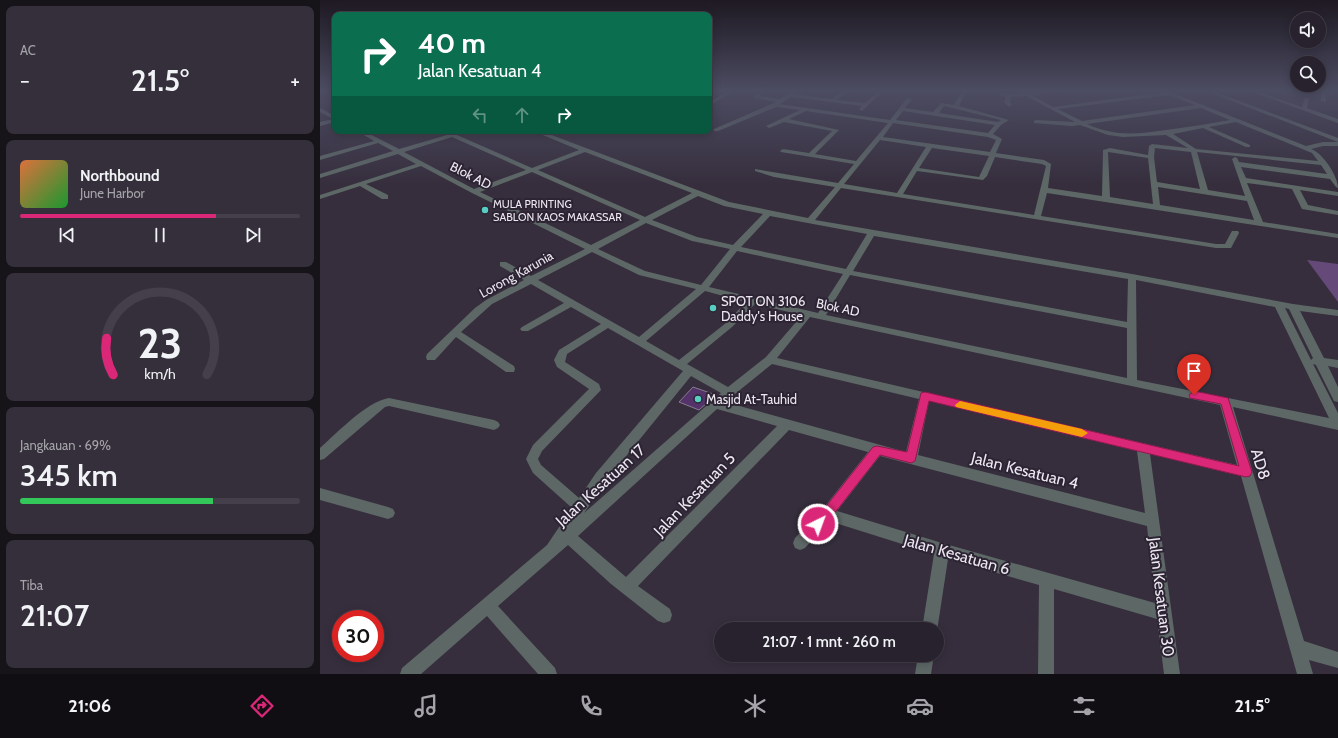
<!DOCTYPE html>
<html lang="id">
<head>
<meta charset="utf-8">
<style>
	body { margin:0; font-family:Cabin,sans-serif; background:#342f3a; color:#f1f3f6; height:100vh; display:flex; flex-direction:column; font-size:15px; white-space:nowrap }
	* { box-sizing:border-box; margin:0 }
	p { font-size:13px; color:#a5a4aa }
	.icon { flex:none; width:22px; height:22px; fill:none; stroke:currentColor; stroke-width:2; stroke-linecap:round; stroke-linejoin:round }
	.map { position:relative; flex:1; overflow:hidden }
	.side { display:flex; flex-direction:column; gap:6px; padding:6px; background:#161319; width:320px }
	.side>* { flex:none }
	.guide { position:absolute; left:12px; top:12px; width:380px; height:122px; border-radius:8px; box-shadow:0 2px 10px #0003,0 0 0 1px #443f4a; background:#0b6e4f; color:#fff; overflow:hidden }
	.controls { position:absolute; left:970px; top:12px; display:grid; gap:8px }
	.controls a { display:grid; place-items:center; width:36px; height:36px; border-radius:50%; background:#28222e; box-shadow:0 2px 10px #0003,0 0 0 1px #443f4a; font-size:20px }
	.speed { position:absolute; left:12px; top:610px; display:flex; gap:8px; font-size:20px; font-weight:700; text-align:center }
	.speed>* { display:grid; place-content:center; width:52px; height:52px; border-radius:50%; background:#28222e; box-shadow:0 2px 10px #0003,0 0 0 1px #443f4a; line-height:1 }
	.speed .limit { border:6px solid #d22; background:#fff; color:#111 }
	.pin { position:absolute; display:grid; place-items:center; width:34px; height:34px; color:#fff; margin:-41px -17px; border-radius:50% 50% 50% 0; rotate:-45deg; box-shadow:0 0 4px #0007 }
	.pin .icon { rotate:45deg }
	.me { position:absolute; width:44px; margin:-22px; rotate:42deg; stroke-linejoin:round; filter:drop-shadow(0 0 3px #0008) }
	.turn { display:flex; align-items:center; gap:14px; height:84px; padding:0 20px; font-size:18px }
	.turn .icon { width:52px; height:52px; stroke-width:2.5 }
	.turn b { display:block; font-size:28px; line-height:34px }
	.lanes { display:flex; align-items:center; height:38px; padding:0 20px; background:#0003; justify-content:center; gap:20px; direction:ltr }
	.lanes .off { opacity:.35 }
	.big { font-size:30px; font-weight:600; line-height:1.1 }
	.side .card { flex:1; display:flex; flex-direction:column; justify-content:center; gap:6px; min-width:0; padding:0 14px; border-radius:8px; background:#342f3a }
	.side .dial { align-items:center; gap:0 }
	.dial svg { height:104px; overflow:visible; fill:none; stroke:#443f4a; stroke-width:7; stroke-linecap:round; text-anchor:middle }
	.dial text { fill:#f1f3f6; stroke:none }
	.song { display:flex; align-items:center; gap:12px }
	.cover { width:48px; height:48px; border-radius:6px; background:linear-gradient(135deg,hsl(20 70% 55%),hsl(130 70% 35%)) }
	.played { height:4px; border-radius:2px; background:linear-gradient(90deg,#db2777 70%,#443f4a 70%) }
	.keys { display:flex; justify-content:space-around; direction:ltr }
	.heat { display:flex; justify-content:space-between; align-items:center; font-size:22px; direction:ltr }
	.charge { height:6px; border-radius:3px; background:linear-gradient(90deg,#34c759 69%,#443f4a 0) }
	.trip { position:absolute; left:394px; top:622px; width:230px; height:40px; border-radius:20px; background:#28222e; box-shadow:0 2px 10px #0003,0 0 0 1px #443f4a; font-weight:600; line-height:40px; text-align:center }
	.dock { display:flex; height:64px; justify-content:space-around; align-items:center; background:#100e12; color:#a5a4aa }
	.dock .icon { width:28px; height:28px }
	.dock .active { color:#db2777 }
	.dock b { font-size:18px; color:#f1f3f6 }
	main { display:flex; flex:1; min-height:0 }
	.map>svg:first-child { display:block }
	.green { fill:#654a79 }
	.building { fill:#533369; stroke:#877d8f }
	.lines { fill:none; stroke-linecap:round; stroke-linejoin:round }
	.minor { fill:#5d6866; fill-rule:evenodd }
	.route { fill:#db2777; stroke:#8e194d }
	.slow { fill:#f59e0b }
	.poi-dot { fill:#57cec1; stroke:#2c2433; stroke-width:1.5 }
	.labels { text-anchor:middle; stroke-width:4; stroke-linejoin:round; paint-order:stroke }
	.far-poi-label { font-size:11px; fill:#ede7f1; stroke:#2c2433; text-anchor:start }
	.street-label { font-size:13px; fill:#ede7f1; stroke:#2c2433 }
	.poi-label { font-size:13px; fill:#ede7f1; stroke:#2c2433; text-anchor:start }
	.near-street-label { font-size:16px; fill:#ede7f1; stroke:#2c2433 }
</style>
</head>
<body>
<main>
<section class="side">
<div class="card"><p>AC</p>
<div class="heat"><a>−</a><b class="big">21.5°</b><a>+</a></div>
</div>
<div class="card">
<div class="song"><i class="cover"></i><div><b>Northbound</b><p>June Harbor</p></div></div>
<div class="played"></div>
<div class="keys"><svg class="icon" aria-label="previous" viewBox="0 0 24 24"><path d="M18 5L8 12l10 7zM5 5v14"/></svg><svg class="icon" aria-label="pause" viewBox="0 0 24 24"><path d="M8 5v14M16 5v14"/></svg><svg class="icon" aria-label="next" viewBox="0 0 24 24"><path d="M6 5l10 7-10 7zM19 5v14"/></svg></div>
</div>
<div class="card dial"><svg viewBox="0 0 100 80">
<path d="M14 69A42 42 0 1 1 86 69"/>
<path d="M14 69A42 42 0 0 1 9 41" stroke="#db2777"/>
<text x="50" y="56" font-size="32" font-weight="700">23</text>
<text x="50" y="72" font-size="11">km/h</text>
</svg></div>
<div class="card"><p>Jangkauan · 69%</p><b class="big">345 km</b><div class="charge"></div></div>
<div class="card"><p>Tiba</p><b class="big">21:07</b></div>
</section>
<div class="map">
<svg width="1018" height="674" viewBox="0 0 1018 674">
	<rect width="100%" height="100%" fill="#362e3d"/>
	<path class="green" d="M987,260L1018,264V302Z"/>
	<path class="building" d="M373,387L396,395L379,410L359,402Z"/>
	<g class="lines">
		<path class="minor" d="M397,90H404L389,94V92Z
			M411,90H416L389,106V102Z
			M442,90H447L440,96L460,99L474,90H479L474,94L512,99L522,91L539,90L526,93L517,100L545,103L558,92L560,94L542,111L539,109L542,106L471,97L460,104L570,120L587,98L592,99L585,108L613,112L621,103L634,105L643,90H647L639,106L689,120L681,125L673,134L682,139L676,153L724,160L731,164L728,188L782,196L783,150L790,148L828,155L829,146L832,144L868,148L846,135L803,137L788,135L760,125L752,126L714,123V121L716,120L755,122L706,96L691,97L690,102L692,105L689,107L684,102L686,97L664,90L690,94L701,93L697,90H702L708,93L748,90L746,91L712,95L733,107L843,92L840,90H845L986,146L1003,142H1018V146H1003L991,149C1003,153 1018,176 1018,188L1016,187L1010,179L921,167L926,178L1018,192V196L980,190L988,205L1018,211V215L982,209L972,189L927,183L943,222L1018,234V238L727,193L721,216L896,244H905L912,231H918L919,233L911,248H896L521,188L495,220L812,274L973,304L1018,310V316L980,311L1004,358L1018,360V368L1008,366L1018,387V402L1014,401L996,365L993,364L1018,413V430L913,407L984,641L1018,652V668L989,660L993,674H977L921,476L830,454L860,674H844L837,619L734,589V674H718L719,585L628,559L617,631V629H602L614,554L509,521L485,548L480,550L475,548L473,543L475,538L502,510L548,452L469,430L318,586L350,609L352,615L350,621L344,623L338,621L291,584L248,545L178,606L235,668L237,674H218L167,616L101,674H80L82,668L227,545L252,508L213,473L206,459L213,445L269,389L237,367L234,360L239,350L281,324L251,307L208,331H202L200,329L202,327L244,303L211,284L172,304L141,332L194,366L195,369L194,372H186L136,337L115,360H107L106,357L107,354L155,308L166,300L204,280L180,266V262H186L211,276L265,249L152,193L101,166L46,184L68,195V199H62L40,186L0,199V195L96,164L78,154L0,178V174L73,151L58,143L0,160V156L54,141L37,131H44L79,149L127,135L120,131L132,133L148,131L137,135L212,168L259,150L213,131H221L409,202L488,218L515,187L454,177L435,171V169L518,183L534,164L461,152L460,151L463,149L489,153L512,131L464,122L449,128L446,126L480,110L456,107L398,131H394V129L456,102L434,98V96ZM849,95L875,105L762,121L738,109ZM624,106L681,120L678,122L619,113ZM881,108L910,120C889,124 867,127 846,130C817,134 795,137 767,124ZM486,111L568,123L536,161L495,154L519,130L469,119ZM583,111L675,125L668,133L576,120ZM916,122L992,153L998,161L876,149L853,134L883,128L926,147H930V145L889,127ZM573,123L668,137L676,140L670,152L563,137ZM132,137L206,170L154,189L84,152ZM560,140L606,147L577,193L524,184ZM612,148L669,156L659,177L599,168ZM835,148L871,152L880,189L837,182L834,157ZM265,152L372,193L325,217L218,170ZM788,152L828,158L833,204L790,197ZM877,152L1001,165L1007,174L919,162L917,158L915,157L912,159L925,196L888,190ZM675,157L722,164L726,166L714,215L583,194L597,171L663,180L667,176ZM212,172L320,220L271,245L160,192ZM838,187L927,201L934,220L840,205ZM378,196L404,206L443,214L413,245L377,237L332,220ZM450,216L547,234L526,269L421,247ZM326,223L372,241L410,249L381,285L325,271L278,249ZM554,236L808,279L807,322L533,271ZM417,251L523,274L498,313L389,287ZM272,252L319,275L376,289L319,337L218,280ZM530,275L807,328V378L506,315ZM816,280L955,307L1009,418L817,380ZM385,291L426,302L406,323L359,360L326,341ZM435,304L482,315L446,357L408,387L367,364L412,327ZM965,308L969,309L993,358L991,360ZM490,317L900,405L917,465L457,358ZM288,328L363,371L276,473L259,498L221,465L218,459L222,451L281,390L279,384L245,362L247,354ZM452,364L599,399L586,452L405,402ZM371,376L401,393L264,513L286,481ZM609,401L817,451L825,513L598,455ZM397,409L457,426L306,577L258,536ZM560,456L827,526L835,603L622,543L517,511Z
			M884,90H890L1018,138V142Z
			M927,90H933L982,107L985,98H989L987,108L1018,119V123Z
			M1001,90H1005L1006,102L1001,101Z
			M0,108L15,116V122L0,126V122L13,119L0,112Z
			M69,398L174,420L178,422L180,425L178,428L174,430L69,406L65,407L4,459L0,460V448C17,433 47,401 69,398Z
			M0,488L68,507L73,509L75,513L73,517L68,519L0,500Z
			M598,655H614L611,674H595Z"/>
	</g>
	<linearGradient id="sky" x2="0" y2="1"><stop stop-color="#1e1922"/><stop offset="0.49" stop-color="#4c4c62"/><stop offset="1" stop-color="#4c4c62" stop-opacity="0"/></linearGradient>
	<rect width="1018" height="184" fill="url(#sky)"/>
	<path class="route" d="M874,391L908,398L932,472L930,476L926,477L609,401L595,461L591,463L560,455L503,528L498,529L494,528L492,524L553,447L557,446L587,452L601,393L605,392L919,466L901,404L870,398L869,395Z"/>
	<path class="slow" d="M640,401L762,429L768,433L762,437L636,407L635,405Z"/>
	<g class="poi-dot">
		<circle cx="165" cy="210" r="4"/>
		<circle cx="393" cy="308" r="4"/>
		<circle cx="378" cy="399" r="4"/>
	</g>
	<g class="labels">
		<g class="far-poi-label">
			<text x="173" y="208">MULA PRINTING<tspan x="173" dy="13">SABLON KAOS MAKASSAR</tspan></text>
		</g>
		<g class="street-label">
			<text transform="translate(151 175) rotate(27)" y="5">Blok AD</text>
			<text transform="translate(196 274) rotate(-29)" y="5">Lorong Karunia</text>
			<text transform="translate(518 307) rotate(12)" y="5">Blok AD</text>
		</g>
		<g class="poi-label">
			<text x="401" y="306">SPOT ON 3106<tspan x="401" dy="15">Daddy's House</tspan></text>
			<text x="386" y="404">Masjid At-Tauhid</text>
		</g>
		<g class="near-street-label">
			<text transform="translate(941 464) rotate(73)" y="6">AD8</text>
			<text transform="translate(705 470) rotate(14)" y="6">Jalan Kesatuan 4</text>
			<text transform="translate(280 485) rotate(-42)" y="6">Jalan Kesatuan 17</text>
			<text transform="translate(374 494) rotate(-46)" y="6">Jalan Kesatuan 5</text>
			<text transform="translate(637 554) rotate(16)" y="6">Jalan Kesatuan 6</text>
			<text transform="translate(842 597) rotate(83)" y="6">Jalan Kesatuan 30</text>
		</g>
	</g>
</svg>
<div class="controls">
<a><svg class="icon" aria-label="sound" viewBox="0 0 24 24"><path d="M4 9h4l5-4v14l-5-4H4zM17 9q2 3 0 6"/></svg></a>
<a><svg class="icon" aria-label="search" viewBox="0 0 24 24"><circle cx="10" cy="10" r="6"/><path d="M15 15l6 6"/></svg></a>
</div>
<div class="speed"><div class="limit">30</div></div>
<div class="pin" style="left:874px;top:395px;background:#d93025"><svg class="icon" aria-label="arrive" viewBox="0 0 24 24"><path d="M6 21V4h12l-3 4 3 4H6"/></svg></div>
<svg class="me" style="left:498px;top:524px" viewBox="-20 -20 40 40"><circle r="17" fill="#db2777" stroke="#fff" stroke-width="3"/><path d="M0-11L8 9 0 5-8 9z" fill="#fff"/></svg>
<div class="trip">21:07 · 1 mnt · 260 m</div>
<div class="guide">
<div class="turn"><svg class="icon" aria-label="right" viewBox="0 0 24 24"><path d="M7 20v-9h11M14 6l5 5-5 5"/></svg><div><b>40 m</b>Jalan Kesatuan 4</div></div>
<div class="lanes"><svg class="icon off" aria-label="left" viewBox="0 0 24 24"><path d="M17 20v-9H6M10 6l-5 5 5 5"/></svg><svg class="icon off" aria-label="ahead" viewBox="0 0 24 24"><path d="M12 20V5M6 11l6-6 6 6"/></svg><svg class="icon" aria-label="right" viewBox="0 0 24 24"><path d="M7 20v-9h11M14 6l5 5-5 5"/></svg></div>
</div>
</div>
</main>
<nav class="dock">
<b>21:06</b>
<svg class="icon active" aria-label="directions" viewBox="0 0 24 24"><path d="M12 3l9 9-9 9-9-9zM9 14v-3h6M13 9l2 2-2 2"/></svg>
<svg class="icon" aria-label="music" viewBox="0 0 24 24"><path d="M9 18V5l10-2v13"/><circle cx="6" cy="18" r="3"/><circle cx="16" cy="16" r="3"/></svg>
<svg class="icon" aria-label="phone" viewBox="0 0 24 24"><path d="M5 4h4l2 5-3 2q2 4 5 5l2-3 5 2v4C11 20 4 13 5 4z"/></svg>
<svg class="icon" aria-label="climate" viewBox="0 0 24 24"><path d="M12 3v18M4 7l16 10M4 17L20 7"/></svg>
<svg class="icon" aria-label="car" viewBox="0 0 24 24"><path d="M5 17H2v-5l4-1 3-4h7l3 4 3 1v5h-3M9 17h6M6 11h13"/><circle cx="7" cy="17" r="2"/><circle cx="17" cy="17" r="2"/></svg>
<svg class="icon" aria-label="filters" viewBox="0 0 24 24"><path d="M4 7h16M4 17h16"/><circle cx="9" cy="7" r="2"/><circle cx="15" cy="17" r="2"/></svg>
<b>21.5°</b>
</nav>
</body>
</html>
